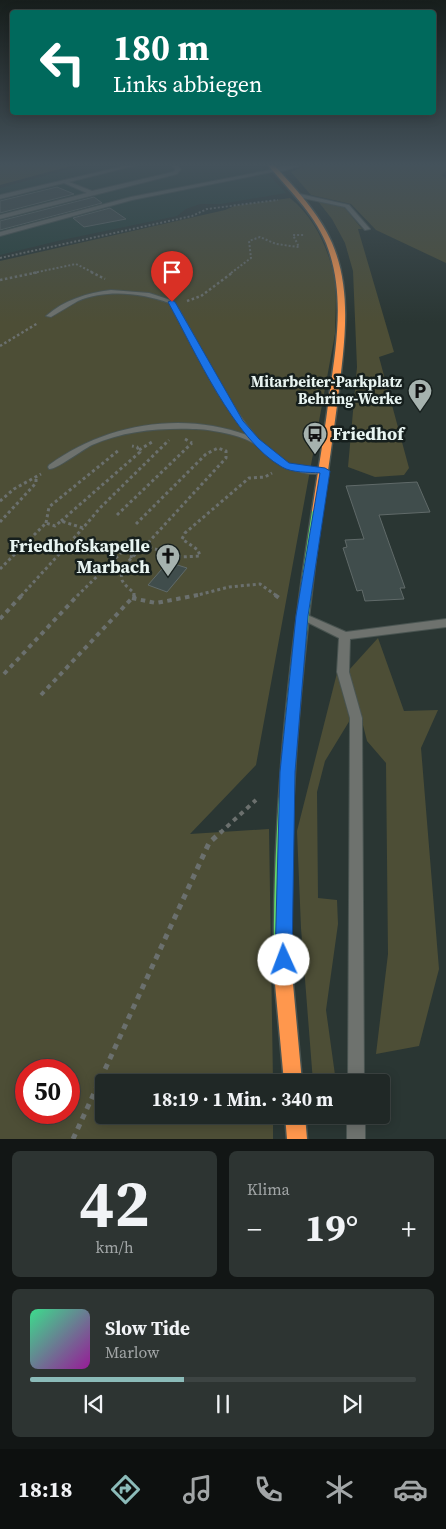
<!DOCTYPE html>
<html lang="de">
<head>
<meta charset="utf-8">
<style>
	body { margin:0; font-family:"Source Serif 4",serif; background:#2d3432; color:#f1f3f6; height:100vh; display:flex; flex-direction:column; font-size:19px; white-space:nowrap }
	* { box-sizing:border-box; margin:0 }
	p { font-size:16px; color:#a2a6a7 }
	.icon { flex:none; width:28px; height:28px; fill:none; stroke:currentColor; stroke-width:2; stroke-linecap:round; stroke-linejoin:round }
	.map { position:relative; height:1139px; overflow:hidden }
	.side { display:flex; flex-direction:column; gap:12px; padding:12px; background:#121615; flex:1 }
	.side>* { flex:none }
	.guide { position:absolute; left:10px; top:10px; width:426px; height:105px; border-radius:5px; box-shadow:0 2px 12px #0003,0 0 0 1px #3d4443; background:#00695c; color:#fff; overflow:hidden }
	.speed { position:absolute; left:15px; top:1059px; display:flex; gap:10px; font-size:25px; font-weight:700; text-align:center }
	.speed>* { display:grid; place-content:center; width:65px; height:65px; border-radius:50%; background:#202826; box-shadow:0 2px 12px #0003,0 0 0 1px #3d4443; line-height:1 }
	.speed .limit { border:8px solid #d22; background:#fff; color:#111 }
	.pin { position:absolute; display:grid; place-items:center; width:42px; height:42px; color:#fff; margin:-51px -21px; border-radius:50% 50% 50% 0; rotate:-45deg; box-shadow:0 0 5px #0007 }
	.pin .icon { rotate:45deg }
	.me { position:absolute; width:55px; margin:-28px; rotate:358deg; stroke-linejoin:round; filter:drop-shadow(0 0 4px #0008) }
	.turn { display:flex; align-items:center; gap:18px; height:105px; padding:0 20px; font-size:22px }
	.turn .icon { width:65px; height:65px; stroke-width:2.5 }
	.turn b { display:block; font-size:35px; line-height:42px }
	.big { font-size:38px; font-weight:700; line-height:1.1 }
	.side .card { flex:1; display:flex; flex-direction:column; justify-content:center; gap:8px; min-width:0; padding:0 18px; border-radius:8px; background:#2d3432 }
	.side .dial { align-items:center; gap:0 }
	.dial b { font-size:65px; line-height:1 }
	.song { display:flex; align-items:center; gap:15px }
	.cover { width:60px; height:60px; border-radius:8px; background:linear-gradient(135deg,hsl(150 70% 55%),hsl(300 70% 35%)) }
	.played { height:5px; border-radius:2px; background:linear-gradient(90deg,#8bbbb9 40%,#3d4443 40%) }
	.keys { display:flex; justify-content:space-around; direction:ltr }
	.heat { display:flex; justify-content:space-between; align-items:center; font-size:28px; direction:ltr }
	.side .tiles { flex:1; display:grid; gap:12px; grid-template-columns:1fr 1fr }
	.card:last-child { grid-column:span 2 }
	.trip { position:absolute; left:95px; top:1074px; width:295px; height:50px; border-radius:5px; background:#202826; box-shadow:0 2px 12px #0003,0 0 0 1px #3d4443; font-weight:700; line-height:50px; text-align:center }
	.menu { display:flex; height:80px; justify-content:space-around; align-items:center; background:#0d100f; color:#a2a6a7 }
	.menu .icon { width:35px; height:35px }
	.menu .selected { color:#8bbbb9 }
	.menu b { font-size:22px; color:#f1f3f6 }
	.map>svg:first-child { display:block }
	.built { fill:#27423c }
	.green { fill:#4d4e36; fill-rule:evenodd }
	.building { fill:#404d4c; stroke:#606a69 }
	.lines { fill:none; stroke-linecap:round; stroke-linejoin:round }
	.lane-casing { stroke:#495451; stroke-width:2 }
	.street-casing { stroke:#495451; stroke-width:2 }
	.fast-casing { stroke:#495451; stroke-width:3 }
	.slow-casing { stroke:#495451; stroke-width:3 }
	.path-far4 { stroke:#6b706e; stroke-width:2; stroke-dasharray:2 2; stroke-linecap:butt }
	.path-far3 { stroke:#6b706e; stroke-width:2.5; stroke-dasharray:2.5 2.5; stroke-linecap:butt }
	.path-far2 { stroke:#6b706e; stroke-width:3; stroke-dasharray:3 3; stroke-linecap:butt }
	.path-far1 { stroke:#6b706e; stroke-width:4; stroke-dasharray:4.5 4.5; stroke-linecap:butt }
	.path { stroke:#6b706e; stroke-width:5; stroke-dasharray:5.5 5.5; stroke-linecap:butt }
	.lane { fill:#6e726e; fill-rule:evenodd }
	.street { fill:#6e726e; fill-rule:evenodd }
	.fast { fill:#63d668; fill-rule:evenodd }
	.slow { fill:#ff974d; fill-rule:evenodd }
	.route { fill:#1a73e8; stroke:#114b97 }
	.labels { text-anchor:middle; stroke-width:5; stroke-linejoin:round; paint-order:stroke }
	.far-poi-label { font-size:15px; font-weight:bold; fill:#e8f4f1; stroke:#161f1d; text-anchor:end }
	.poi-label { font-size:18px; font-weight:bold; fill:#e8f4f1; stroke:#161f1d; text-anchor:start }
</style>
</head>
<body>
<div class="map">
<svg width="446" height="1139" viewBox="0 0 446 1139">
	<rect width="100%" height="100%" fill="#2a3633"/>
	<path class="built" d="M87,164H259L286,193L221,204H200L186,209L177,216L62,240L0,255V188Z"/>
	<path class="green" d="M0,164H78L0,185Z
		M309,164H446V171L442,175L446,179V263L376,230L351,204L311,195L291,172Z
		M290,198C313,216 326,244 333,271C338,290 335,315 335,334L256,765L190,834L269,829L273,1082H104V1115H273V1139H0V261L225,210L234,206ZM26,1070H69V1112H26Z
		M317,200L344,207L362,229H358L394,352L379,357L409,468L404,475L375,477L348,467L357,367L353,271L345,243L332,219Z
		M378,638L404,711L438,710L421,748L439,969L419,1046L376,1054L388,954L386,763L367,741L349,670Z
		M337,673L350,720L325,761L317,792L318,898L337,900L338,924L326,1010L336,1082H313L301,928L297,831Z"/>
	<path class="building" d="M57,187L74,194L0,213V201Z
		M94,197L102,203L0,230V221Z
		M110,208L126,219L84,227L73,218Z
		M417,482L430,512L379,515L405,588H400L404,599L365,601L362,590L357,591L343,548L347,547L345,540L364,539L346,486Z
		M168,562L187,568L167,592L148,585Z"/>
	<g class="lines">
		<defs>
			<path id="lane" d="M133,164H141L69,182L92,191L173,172L176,169L171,164H176L181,169L177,174L0,219V215L87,193L64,183L0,199V195Z
				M268,164H287L270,166Z
				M275,169L277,171L132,200L0,236V232L131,197Z
				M300,194L349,205L370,229L365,230L345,207L298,197Z
				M111,290L149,293L174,301C202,345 243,446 293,465C304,469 316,467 327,469L328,471L327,473C305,477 284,469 266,455C262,452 260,448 256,445C243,435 209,429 193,429C158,428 124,431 92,445C82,450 56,470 49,469L48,467L49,465C105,424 181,411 247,435L217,392L169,303C141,293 107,289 78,301C69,306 60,312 51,317L46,316C64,300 87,293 111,290Z
				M305,614L346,632L446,619V627L350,639L349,672L362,718L364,1082H348L350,718L337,672L339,638L301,619L300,617L301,615Z
				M347,1115H365V1139H347Z"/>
			<path id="street" d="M289,164H307L275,173L270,170Z"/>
			<path id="fast" d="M317,508L322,511C301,666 286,817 292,973L289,979L283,981L277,979L274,973C272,817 288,665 312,511Z"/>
			<path id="slow" d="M267,164H273C295,188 319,213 332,243C353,292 344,346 338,398C333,435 328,473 322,511L317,514L312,511C318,471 325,431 330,390C337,341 345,291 326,243C313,212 288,189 267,164Z
				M283,965L289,967L292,973L302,1082H284L274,973L277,967Z
				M285,1115H305L307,1139H287Z"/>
		</defs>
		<use href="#lane" class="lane-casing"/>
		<use href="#street" class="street-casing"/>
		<use href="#fast" class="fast-casing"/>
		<use href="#slow" class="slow-casing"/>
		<path class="path-far4" d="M0,258L192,216L207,209L278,200
			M33,273L76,264L94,273
			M231,273L251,258L249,241L260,237L276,244L299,247L293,235H305"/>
		<path class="path-far3" d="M91,272L105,279
			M0,280L39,272
			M187,301L201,296L233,272
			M0,346L38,323"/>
		<path class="path-far2" d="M185,439L192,443
			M139,450L152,442
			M0,501L14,489L41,474
			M117,515L192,443
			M61,521L140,452L137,447L132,446
			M0,522L36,483V476
			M46,523L49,507L119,450
			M136,524L206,454L218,448L226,451V458L145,546L181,557L200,556L198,550L182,539L185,533L249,478L265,477L272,473
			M0,569L46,523L55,526L61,521L83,528L100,508L169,440
			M21,596L83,528
			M77,596L125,549L132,552L131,558
			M134,596V593C130,589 124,585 122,580C118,567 137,553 145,546
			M194,596L229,587L260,584L277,596"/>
		<path class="path-far1" d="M275,595L279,598
			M132,598L156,603L198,595
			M0,619L22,595
			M4,674L78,595
			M41,695L135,595
			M220,833L256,800"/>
		<path class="path" d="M73,1139L209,843L221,832"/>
		<use href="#lane" class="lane"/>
		<use href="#street" class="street"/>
		<use href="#fast" class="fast"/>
		<use href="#slow" class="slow"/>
	</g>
	<linearGradient id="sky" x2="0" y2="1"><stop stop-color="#171e1c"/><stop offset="0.51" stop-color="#44525b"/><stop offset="1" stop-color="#44525b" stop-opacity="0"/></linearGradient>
	<rect width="446" height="323" fill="url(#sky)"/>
	<path class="route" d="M172,300L175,302L243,421L259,439L289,463L325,468L330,471L308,616L295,772L292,960L290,966L284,968L278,966L275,960L280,772L296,616L320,473C309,472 292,473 282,467C234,440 195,351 168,302Z"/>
	<defs>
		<symbol id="parking-pin" viewBox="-11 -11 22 30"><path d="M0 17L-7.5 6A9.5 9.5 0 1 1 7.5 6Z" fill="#a6b2ae" stroke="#161f1d"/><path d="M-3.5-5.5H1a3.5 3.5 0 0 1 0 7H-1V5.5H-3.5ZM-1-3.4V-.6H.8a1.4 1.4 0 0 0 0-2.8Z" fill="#111"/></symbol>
		<symbol id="bus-pin" viewBox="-11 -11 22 30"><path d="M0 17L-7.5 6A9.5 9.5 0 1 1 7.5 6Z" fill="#a6b2ae" stroke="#161f1d"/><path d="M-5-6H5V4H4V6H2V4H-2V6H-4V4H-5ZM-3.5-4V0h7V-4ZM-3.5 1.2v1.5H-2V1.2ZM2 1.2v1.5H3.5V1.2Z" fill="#111"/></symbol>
		<symbol id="church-pin" viewBox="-11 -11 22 30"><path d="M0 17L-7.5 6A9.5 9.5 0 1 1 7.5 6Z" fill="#a6b2ae" stroke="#161f1d"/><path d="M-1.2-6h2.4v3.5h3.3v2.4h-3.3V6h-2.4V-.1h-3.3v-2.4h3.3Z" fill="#111"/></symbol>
	</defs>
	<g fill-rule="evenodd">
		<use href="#parking-pin" x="406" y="377" width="28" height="38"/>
		<use href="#bus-pin" x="301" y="420" width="28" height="38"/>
		<use href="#church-pin" x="154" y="542" width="28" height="38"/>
	</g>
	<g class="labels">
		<g class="far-poi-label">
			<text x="402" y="387">Mitarbeiter-Parkplatz<tspan x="402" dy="17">Behring-Werke</tspan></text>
		</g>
		<g class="poi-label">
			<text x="332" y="440">Friedhof</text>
			<text x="150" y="552" text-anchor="end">Friedhofskapelle<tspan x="150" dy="21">Marbach</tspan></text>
		</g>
	</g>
</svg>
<div class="speed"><div class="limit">50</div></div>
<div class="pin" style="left:172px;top:302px;background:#d93025"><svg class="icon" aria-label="arrive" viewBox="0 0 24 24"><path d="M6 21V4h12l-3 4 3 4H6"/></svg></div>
<svg class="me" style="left:284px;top:960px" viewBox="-20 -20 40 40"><circle r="19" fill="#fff"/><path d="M0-13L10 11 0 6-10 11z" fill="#1a73e8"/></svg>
<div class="trip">18:19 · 1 Min. · 340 m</div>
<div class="guide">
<div class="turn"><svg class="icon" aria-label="left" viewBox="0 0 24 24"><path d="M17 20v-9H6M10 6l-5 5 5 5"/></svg><div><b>180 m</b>Links abbiegen</div></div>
</div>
</div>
<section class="side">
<div class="tiles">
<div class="card dial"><b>42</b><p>km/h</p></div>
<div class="card"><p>Klima</p>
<div class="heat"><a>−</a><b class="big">19°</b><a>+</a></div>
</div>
<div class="card">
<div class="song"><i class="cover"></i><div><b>Slow Tide</b><p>Marlow</p></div></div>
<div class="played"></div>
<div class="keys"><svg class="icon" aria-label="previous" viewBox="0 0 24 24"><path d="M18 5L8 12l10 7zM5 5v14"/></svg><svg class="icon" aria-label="pause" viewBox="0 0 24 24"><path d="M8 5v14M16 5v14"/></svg><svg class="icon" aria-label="next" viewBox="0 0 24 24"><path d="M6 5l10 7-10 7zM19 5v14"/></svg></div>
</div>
</div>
</section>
<nav class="menu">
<b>18:18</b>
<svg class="icon selected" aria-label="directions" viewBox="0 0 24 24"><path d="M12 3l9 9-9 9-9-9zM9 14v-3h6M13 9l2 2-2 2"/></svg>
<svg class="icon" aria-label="music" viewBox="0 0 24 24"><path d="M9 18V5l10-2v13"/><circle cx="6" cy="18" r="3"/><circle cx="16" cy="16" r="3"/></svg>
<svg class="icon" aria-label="phone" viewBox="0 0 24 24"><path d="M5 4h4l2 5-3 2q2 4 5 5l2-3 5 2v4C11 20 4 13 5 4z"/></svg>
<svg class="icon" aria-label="climate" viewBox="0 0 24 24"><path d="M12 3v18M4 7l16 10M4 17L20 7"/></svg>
<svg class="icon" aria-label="car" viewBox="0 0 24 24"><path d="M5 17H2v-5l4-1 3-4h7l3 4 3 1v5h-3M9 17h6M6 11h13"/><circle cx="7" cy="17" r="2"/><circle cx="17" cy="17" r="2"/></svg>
</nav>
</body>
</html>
